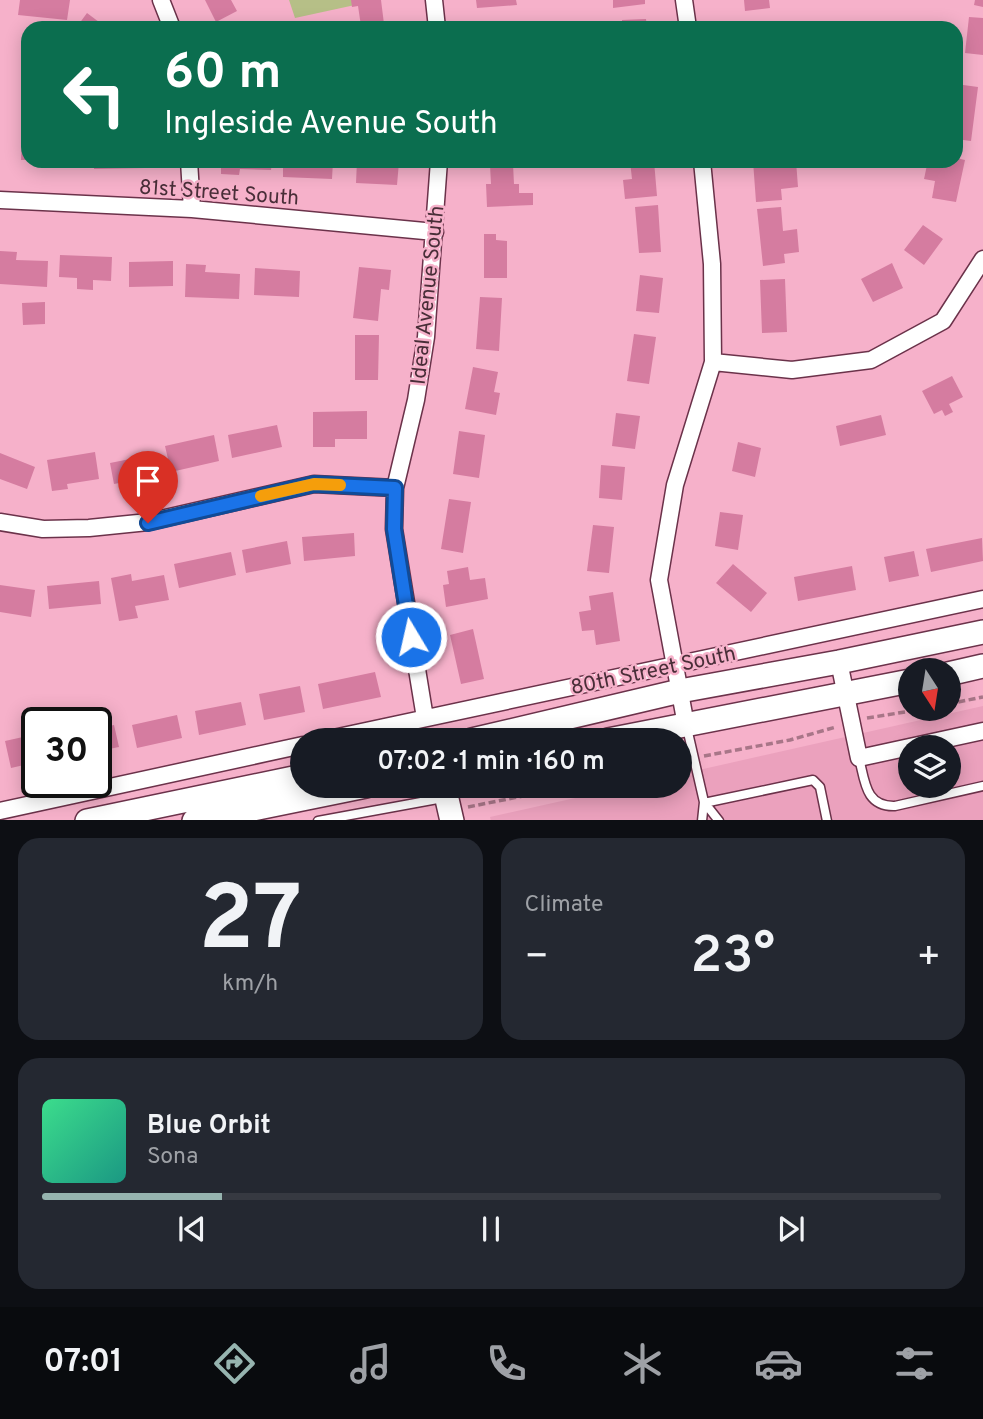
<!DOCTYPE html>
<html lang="en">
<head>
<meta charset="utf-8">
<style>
	body { margin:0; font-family:Overpass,sans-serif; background:#242831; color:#f1f3f6; height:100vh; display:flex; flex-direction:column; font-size:26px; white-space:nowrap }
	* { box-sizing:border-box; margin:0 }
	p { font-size:23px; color:#9ea1a6 }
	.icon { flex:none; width:38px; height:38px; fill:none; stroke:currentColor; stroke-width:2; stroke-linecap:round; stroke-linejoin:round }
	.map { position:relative; height:820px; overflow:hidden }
	.details { display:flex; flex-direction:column; gap:18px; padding:18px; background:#0d0f14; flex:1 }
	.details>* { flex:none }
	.hud { position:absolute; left:21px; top:21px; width:942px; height:147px; border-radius:21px; box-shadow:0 4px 18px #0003; background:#0b6e4f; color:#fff; overflow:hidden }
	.needle { width:46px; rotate:168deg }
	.controls { position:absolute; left:898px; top:658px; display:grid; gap:14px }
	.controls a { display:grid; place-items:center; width:63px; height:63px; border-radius:50%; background:#171b24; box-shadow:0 4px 18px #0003; font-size:35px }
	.speed { position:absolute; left:21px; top:707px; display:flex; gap:14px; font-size:35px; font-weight:700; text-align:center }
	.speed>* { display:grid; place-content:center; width:91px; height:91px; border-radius:50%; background:#171b24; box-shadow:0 4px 18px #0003; line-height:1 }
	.speed .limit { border:4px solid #111; border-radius:10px; background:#fff; color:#111 }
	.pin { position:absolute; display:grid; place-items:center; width:60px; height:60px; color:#fff; margin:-72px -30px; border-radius:50% 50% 50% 0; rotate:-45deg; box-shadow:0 0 7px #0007 }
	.pin .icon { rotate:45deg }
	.me { position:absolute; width:77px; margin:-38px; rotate:351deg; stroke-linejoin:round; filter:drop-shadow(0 0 5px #0008) }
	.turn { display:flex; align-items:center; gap:24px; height:147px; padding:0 28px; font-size:32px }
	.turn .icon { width:91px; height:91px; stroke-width:2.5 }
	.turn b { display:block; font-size:49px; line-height:60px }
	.big { font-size:52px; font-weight:600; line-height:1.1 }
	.details .card { flex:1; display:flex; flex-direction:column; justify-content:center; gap:10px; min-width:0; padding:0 24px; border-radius:21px; background:#242831 }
	.details .dial { align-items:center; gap:0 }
	.dial b { font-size:91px; line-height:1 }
	.song { display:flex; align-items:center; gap:21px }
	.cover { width:84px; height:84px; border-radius:10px; background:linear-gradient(135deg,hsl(150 70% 55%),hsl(170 70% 35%)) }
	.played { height:7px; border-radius:4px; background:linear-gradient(90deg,#96b4af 20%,#363941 20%) }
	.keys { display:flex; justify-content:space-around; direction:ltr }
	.heat { display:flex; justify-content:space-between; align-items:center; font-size:38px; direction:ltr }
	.details .tiles { flex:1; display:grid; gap:18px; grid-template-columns:1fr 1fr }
	.card:last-child { grid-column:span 2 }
	.trip { position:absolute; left:290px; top:728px; width:402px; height:70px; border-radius:35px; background:#171b24; box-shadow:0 4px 18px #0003; font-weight:600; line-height:70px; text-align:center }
	.dock { display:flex; height:112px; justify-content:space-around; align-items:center; background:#090b0e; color:#9ea1a6 }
	.dock .icon { width:49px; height:49px }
	.dock .selected { color:#96b4af }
	.dock b { font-size:32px; color:#f1f3f6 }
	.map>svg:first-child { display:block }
	.built { fill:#eba1bd; fill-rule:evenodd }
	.green { fill:#b6bf87 }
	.building { fill:#d57ca0 }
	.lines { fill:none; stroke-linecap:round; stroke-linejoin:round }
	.lane-casing { stroke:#6b324a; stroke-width:11 }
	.street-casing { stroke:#6b324a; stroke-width:19 }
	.secondary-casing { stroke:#6b324a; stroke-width:26 }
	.path { stroke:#a87688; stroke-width:3.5; stroke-dasharray:7 3.5; stroke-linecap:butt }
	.lane { stroke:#fff; stroke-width:8 }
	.street { stroke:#fff; stroke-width:16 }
	.secondary { stroke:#fff; stroke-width:23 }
	.route-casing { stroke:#114b97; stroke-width:18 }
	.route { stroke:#1a73e8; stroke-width:12 }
	.slow { stroke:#f59e0b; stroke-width:12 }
	.labels { text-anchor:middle; stroke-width:5; stroke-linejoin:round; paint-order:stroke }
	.street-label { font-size:21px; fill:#492e38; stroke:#f6b1ca }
</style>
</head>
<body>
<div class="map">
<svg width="983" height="821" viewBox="0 0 983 821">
	<rect width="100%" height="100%" fill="#f6b1ca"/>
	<path class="built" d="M983,706V820L491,821L490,817L629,786H681V774ZM910,747H948V786H910Z"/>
	<path class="green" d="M289,0H378L295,18Z"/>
	<path class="building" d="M20,0H70L67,20L18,15Z
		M205,0H231L237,11L216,22Z
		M351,0H381L384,24L361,26L358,6L352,7Z
		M476,0H516L517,5L477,8Z
		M613,0H645V4L613,8Z
		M744,0H769L770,8L745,11Z
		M975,0H983V7L974,5Z
		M87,13L107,28H76Z
		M969,17L983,18V55L965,53Z
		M646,19L647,28H622V20Z
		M956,84L978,87L971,141L956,139Z
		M22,137L28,138V160H21Z
		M956,158L965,160L956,202L932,198L935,181L924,179L927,165L939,167L940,161H956Z
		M94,161H145V168L94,169Z
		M221,161H272L271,170L240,169L239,175L221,174Z
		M283,161H333L332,179L283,177Z
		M357,161L399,162L397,185L356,183Z
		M630,161H654L657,196L625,199L623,180L632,179Z
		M753,161H796L798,187L781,189L782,200L756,202Z
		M513,164L514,184H519V193H533V205L487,207L486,184H491L490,165Z
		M658,205L661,252L639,253L635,207Z
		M781,207L783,231L797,229L799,252L784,254L785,263L763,266L757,209Z
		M923,225L943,239L924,265L904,250Z
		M484,234H496V240L507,241V278H484Z
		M0,251L17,252L16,260L48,261L47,287L0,284Z
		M60,255L112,257L111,281L93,280V290L77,289V278L59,277Z
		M173,261V286L129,287V262Z
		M892,263L903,288L873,302L861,279Z
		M186,264L206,265L205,272L240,274L239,299L185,297Z
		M359,267L391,270L389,290L381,289L378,321L353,318Z
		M255,268L300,271L299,297L254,295Z
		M640,275L663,278L659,313L636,311Z
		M785,279L787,332L762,333L760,280Z
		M480,297L502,298L499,351L476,349Z
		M45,302V324L23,325L22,303Z
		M634,334L656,337L649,384L627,381Z
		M355,335H379L378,380H355Z
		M473,367L498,372L494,392L500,393L496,415L465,409Z
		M952,376L963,397L949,404L953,412L945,416L942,410L934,414L922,391Z
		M367,411V439H335V447H313V412Z
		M616,413L640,416L635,449L612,446Z
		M881,415L886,435L840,446L836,426Z
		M277,425L282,447L232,458L228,435Z
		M459,431L485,435L479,478L453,474Z
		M214,435L219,461L171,472L165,446Z
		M738,442L761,448L755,477L732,471Z
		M95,452L99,479L67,484L68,489L52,491L47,460Z
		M0,453L35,467L27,489L0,479Z
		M155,454L160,475L114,484L110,463Z
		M601,465L625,467L622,500L599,498Z
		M449,499L471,502L463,553L441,549Z
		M720,512L743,515L738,550L715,546Z
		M593,525L614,527L609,573L587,571Z
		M354,533L355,556L304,561L302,537Z
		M982,538L983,561L931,572L926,549Z
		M287,541L291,564L246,573L242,550Z
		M914,551L919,576L889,582L884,557Z
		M231,552L236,575L179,588L174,564Z
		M733,564L767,593L751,612L716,583Z
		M852,566L856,590L798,601L794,577Z
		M468,567L470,580L485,578L488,599L446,607L443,585L449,584L447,571Z
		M131,574L132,581L164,575L169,600L135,606L138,618L119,621L111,578Z
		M99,581L101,604L49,609L47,586Z
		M0,585L35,590L31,617L0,612Z
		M613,592L620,641L596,645L594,630L582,631L579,612L591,610L589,596Z
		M473,629L484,679L461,684L450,635Z
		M375,672L381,697L323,709L318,684Z
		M300,686L305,712L264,720L259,694Z
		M241,702L246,725L199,735L195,711Z
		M177,715L182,738L137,748L132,725Z
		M37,722V762L11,768L5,741L32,735L29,724Z
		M114,725L119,747L99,751L100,754L96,755V729Z"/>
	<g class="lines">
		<defs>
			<path id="lane" d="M687,728L704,802L702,821
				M859,758C865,781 865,807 895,806L983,786
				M704,802L719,821
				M704,803L813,780L820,787L827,821
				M318,821L443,798"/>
			<path id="street" d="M161,0L172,28
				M434,0L437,28
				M684,0L688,28
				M189,161L192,209
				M0,200L192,209L435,232
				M713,362L792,370L871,360L943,321L983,259
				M0,522L43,529L89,528L148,522L314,484L395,488
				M839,662L859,758L983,731
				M425,718L394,529L395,488L416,400L426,337L439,161
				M686,725L659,580L675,485L713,362L712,264L702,161
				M324,740L983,599
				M0,811L303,745"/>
			<path id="secondary" d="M948,674L983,666
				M472,740L680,691L839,662L983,632
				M608,740L910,681
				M444,786L452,821
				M87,821L303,776
				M194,821L366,786"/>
		</defs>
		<use href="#lane" class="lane-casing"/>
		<use href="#street" class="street-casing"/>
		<use href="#secondary" class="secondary-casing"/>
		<path class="path" d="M948,704L983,697
			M867,718L924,709
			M704,756L790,740L836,727
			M468,807L573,786"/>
		<use href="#lane" class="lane"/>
		<use href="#street" class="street"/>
		<use href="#secondary" class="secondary"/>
	</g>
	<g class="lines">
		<defs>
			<path id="route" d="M148,523L314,484L395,488L394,529L411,637"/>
		</defs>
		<use href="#route" class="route-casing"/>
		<use href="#route" class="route"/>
		<path class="slow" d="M261,496L314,484L340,485"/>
	</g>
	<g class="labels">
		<g class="street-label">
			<text transform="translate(219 192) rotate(4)" y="7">81st Street South</text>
			<text transform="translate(427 295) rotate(-84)" y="7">Ideal Avenue South</text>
			<text transform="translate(653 670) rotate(-12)" y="7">80th Street South</text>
		</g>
	</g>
</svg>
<div class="controls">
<a><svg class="needle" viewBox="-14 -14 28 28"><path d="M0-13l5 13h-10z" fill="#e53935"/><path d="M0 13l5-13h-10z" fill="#9ea1a6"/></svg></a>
<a><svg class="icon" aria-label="layers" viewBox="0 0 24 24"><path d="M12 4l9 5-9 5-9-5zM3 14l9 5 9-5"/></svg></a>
</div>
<div class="speed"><div class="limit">30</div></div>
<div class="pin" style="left:148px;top:523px;background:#d93025"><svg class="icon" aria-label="arrive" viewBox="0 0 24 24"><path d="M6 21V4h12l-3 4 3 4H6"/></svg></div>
<svg class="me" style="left:411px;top:637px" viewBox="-20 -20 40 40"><circle r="17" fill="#1a73e8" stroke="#fff" stroke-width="3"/><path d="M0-11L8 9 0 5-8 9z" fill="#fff"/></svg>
<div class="trip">07:02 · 1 min · 160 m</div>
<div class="hud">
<div class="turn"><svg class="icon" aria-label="left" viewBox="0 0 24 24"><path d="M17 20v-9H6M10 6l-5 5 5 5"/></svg><div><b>60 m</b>Ingleside Avenue South</div></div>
</div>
</div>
<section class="details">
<div class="tiles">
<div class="card dial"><b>27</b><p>km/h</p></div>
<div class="card"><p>Climate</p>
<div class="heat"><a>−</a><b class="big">23°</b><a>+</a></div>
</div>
<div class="card">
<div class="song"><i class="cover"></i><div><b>Blue Orbit</b><p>Sona</p></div></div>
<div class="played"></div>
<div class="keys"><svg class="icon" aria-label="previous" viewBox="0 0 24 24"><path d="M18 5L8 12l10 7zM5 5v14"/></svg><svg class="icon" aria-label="pause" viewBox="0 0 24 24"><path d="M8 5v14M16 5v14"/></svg><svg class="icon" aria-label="next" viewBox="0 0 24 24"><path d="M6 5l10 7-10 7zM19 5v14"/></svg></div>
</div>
</div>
</section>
<nav class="dock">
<b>07:01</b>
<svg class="icon selected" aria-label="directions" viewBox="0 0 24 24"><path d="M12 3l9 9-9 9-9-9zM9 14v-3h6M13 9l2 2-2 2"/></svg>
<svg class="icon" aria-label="music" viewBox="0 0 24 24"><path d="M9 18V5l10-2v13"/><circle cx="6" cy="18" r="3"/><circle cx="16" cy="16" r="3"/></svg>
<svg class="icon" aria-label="phone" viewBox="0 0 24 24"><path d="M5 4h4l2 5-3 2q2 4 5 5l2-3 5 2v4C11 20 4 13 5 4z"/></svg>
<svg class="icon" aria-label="climate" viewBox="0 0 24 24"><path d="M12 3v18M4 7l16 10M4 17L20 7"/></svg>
<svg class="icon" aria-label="car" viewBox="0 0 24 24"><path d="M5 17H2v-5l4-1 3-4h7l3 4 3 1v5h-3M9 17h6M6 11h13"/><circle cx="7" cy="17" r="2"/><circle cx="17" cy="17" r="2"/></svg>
<svg class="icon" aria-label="filters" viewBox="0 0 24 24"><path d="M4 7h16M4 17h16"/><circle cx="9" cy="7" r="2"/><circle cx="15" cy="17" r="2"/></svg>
</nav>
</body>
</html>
